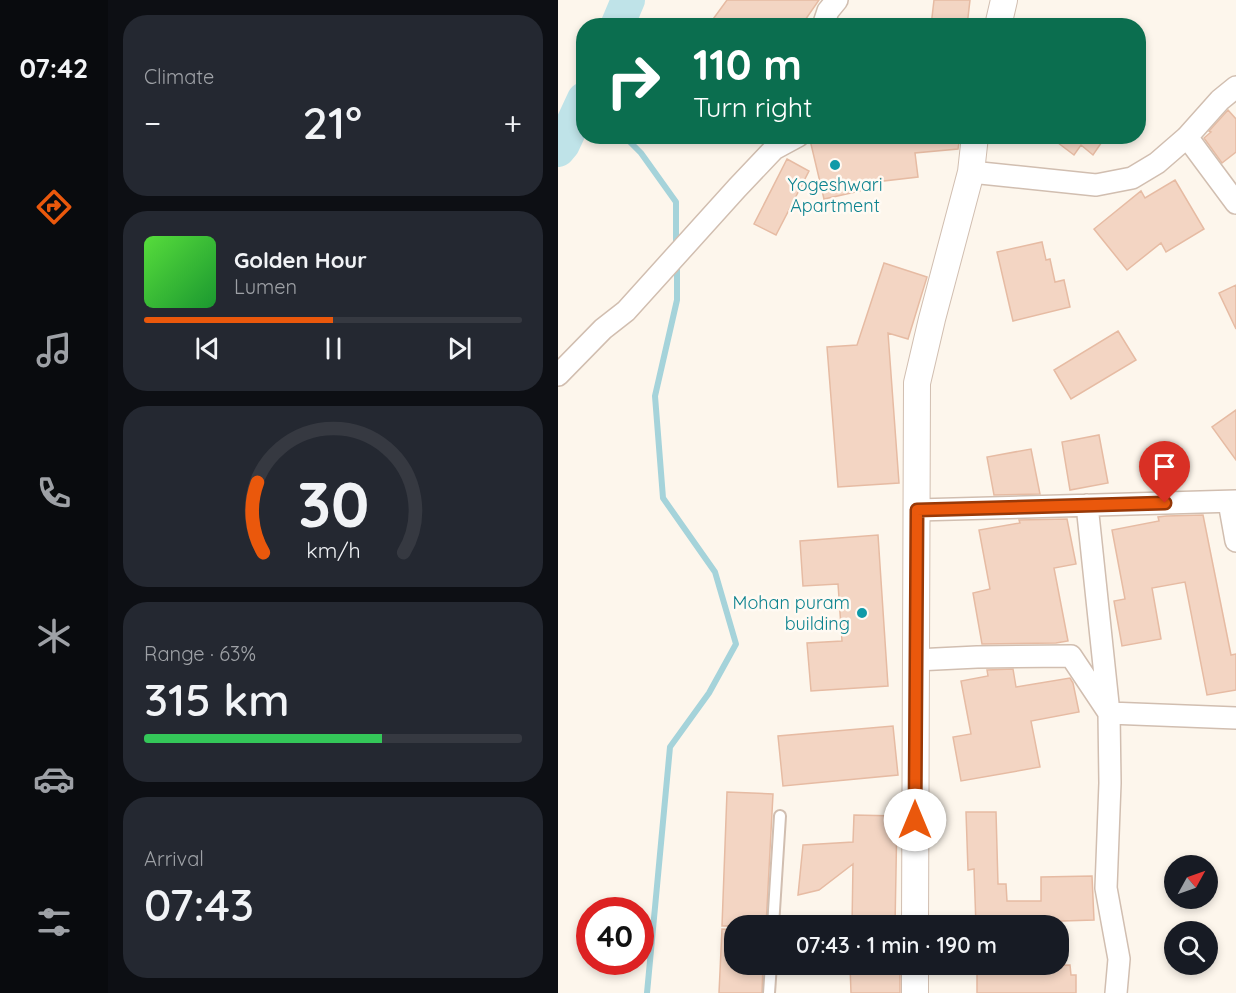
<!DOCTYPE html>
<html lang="en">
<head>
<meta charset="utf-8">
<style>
	body { margin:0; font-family:Quicksand,sans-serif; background:#242831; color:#f1f3f6; height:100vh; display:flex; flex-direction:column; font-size:22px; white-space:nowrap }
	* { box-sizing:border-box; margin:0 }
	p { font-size:20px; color:#9ea1a6 }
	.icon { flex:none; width:33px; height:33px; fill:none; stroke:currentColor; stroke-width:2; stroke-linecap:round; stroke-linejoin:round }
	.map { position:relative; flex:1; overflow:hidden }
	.drawer { display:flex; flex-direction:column; gap:15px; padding:15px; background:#0d0f14; width:450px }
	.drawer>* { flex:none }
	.hud { position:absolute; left:18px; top:18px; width:570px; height:126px; border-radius:24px; box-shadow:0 3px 9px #0003; background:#0b6e4f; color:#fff; overflow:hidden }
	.needle { width:39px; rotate:50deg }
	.tools { position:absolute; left:606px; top:855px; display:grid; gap:12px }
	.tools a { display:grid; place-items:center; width:54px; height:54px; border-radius:50%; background:#171b24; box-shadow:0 3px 9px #0003; font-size:30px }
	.speed { position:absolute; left:18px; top:897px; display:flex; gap:12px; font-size:30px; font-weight:700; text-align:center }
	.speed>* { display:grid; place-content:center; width:78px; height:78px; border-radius:50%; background:#171b24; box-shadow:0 3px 9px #0003; line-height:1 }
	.speed .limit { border:9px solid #d22; background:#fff; color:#111 }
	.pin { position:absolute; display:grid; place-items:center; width:51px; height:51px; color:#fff; margin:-62px -26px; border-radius:50% 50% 50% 0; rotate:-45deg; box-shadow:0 0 6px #0007 }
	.pin .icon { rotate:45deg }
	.me { position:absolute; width:66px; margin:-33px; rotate:0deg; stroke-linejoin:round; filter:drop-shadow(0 0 4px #0008) }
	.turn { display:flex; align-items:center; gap:21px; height:126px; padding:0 18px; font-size:27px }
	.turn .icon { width:78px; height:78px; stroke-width:2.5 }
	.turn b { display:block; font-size:42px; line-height:51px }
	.big { font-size:45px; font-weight:600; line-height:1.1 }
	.drawer .tile { flex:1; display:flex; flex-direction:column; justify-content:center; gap:9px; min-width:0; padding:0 21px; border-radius:24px; background:#242831 }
	.drawer .dial { align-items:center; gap:0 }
	.dial svg { height:156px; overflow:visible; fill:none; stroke:#363941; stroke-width:7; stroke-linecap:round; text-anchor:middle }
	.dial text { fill:#f1f3f6; stroke:none }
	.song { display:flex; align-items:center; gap:18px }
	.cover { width:72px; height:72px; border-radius:9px; background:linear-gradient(135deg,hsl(110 70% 55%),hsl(130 70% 35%)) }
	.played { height:6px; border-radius:3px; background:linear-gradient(90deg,#ea580c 50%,#363941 50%) }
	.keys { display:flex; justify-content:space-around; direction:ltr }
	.heat { display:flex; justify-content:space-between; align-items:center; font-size:33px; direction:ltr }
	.charge { height:9px; border-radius:4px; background:linear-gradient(90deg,#34c759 63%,#363941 0) }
	.trip { position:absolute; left:166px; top:915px; width:345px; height:60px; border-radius:24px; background:#171b24; box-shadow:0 3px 9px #0003; font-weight:600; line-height:60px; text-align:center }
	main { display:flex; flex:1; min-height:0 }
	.tabs { display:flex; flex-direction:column; width:108px; justify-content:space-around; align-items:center; background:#090b0e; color:#9ea1a6 }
	.tabs .icon { width:42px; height:42px }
	.tabs .on { color:#ea580c }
	.tabs b { font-size:27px; color:#f1f3f6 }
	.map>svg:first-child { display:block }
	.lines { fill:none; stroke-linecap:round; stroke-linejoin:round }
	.stream { stroke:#a5d3da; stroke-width:6 }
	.river { stroke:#bfe3e8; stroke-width:34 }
	.building { fill:#f3d5c3; stroke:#e6bba3; stroke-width:1.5 }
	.service-casing { stroke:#d1beb0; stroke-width:14 }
	.minor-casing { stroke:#d1beb0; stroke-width:24 }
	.tertiary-casing { stroke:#d1beb0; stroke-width:28 }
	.service { stroke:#fff; stroke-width:10 }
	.minor { stroke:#fff; stroke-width:21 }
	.tertiary { stroke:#fff; stroke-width:26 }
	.route-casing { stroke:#983908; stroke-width:15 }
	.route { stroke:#ea580c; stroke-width:10 }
	.culture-dot { fill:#0f9aa8; stroke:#fffaf3; stroke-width:2 }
	.labels { text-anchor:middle; stroke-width:5; stroke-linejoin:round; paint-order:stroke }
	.culture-label { font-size:18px; fill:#0d838f; stroke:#fffaf3 }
</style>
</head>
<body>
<main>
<nav class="tabs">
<b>07:42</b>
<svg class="icon on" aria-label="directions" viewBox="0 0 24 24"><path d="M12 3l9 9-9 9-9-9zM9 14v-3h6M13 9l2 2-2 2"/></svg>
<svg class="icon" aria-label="music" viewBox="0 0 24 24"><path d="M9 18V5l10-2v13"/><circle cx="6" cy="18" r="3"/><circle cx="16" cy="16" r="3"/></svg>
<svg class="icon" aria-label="phone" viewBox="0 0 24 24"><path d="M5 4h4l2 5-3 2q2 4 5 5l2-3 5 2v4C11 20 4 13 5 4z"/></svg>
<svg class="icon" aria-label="climate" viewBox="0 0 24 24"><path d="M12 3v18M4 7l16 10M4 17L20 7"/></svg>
<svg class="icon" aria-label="car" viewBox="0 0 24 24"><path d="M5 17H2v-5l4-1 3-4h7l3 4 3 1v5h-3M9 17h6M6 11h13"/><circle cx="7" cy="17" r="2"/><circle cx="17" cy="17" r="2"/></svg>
<svg class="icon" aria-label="filters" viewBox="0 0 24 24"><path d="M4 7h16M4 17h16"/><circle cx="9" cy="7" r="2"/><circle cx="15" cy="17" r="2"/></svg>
</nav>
<section class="drawer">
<div class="tile"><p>Climate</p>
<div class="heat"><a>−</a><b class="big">21°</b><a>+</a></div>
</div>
<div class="tile">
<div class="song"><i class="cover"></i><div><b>Golden Hour</b><p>Lumen</p></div></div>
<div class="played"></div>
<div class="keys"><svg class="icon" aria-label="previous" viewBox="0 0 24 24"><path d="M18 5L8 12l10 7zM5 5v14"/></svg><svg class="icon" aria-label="pause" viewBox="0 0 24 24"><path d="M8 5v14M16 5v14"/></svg><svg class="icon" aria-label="next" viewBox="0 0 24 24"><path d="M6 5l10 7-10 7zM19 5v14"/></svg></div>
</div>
<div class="tile dial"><svg viewBox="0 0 100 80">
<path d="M14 69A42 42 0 1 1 86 69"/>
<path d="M14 69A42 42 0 0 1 11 33" stroke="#ea580c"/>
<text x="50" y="56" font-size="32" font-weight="700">30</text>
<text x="50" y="72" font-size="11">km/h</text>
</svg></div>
<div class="tile"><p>Range · 63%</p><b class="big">315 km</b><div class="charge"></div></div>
<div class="tile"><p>Arrival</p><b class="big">07:43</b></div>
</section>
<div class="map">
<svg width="678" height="993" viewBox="0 0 678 993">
	<rect width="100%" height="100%" fill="#fdf6ec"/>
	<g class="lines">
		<path class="stream" d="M66,136L83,153L118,202V246
			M89,993L112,747L151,693L178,644L157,572L105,498L97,396L119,300V263"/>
		<path class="river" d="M59,26L70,0
			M0,150L5,144L26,99"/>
	</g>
	<path class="building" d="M169,0H261L243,26H150Z
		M376,0H412L409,26H373Z
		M670,110L678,119V152L664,163L646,138L653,132L651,131Z
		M262,136H402L400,149L357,153L360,177L300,184L302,191L266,199L252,140V139Z
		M491,136H548L535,155L523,145L516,155Z
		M229,159L251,171L218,235L196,224Z
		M617,180L646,229L608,252L603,243L569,270L536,229L583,191L587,198Z
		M484,242L488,260L492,259L497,282L506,280L512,307L455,321L439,252Z
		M326,263L369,277L350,339L330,333L341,483L280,487L269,347L299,345Z
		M678,285V329L661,293Z
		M560,331L578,360L513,399L496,370Z
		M678,410V460L654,427Z
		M541,435L550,483L512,490L504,442Z
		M473,449L482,494L436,495L429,457Z
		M645,515L673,655L678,654V690L649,695L627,582L594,588L603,639L564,646L556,601L567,599L554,530L601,521L600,517L608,516Z
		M509,519L518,564L496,568L510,641L498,643L424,644L415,593L432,589L421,530L462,523L461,520Z
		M320,535L330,686L253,691L249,643L284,641L280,584L245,586L242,541Z
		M455,669L458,687L512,678L515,683L521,712L473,721L482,767L403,781L395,737L413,734L403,681L430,676L429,670Z
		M335,726L340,775L225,786L220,736Z
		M169,792L215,794L208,926H164Z
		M408,812H438L440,884H448L449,901H483V877L534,876L536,920L472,922V926H418L416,869L410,870Z
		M296,815L339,816L337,926H294L295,864L261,890L240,895L245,845L295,842Z
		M164,929L177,930V964H205L204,993H161Z
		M299,964H342V993H293L292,965Z
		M512,965L513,975H518V993H419V966Z"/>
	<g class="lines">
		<defs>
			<path id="service" d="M215,926L222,816
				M211,993L213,964"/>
			<path id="minor" d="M265,26L270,11L279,0
				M629,137L678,203
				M413,172L538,185L574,178L599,163L629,137L662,100L678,87
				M0,375L45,329L68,311L179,188L216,149L240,136
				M671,502L678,541
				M529,505L551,713L678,718
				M359,510L678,501
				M358,660L419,657L513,656L551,713L552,783L548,888L561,959L558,993"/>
			<path id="tertiary" d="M440,26L446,0
				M357,926L359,383L374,319L413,172L417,136
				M357,993V964"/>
		</defs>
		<use href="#service" class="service-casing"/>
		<use href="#minor" class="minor-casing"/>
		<use href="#tertiary" class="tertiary-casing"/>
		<use href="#service" class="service"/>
		<use href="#minor" class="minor"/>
		<use href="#tertiary" class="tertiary"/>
	</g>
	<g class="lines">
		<defs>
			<path id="route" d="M357,820L359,510L607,503"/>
		</defs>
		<use href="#route" class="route-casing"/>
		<use href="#route" class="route"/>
	</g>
	<g class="culture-dot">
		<circle cx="277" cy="165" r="6"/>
		<circle cx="304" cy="613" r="6"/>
	</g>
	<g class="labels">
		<g class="culture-label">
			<text x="277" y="191">Yogeshwari<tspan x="277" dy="21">Apartment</tspan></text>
			<text x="292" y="609" text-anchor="end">Mohan puram<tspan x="292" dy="21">building</tspan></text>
		</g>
	</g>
</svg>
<div class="tools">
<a><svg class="needle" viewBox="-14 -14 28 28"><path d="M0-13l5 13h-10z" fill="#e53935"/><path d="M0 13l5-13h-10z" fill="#9ea1a6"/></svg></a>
<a><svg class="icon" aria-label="search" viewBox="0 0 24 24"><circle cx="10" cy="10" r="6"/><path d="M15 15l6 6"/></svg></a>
</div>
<div class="speed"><div class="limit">40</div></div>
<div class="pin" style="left:607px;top:503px;background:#d93025"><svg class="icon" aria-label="arrive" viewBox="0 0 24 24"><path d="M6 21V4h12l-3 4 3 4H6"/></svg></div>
<svg class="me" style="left:357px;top:820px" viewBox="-20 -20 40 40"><circle r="19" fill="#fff"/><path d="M0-13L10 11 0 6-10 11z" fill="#ea580c"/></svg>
<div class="trip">07:43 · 1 min · 190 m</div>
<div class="hud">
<div class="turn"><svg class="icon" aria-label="right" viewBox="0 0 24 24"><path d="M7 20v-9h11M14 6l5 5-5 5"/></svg><div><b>110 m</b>Turn right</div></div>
</div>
</div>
</main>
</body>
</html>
